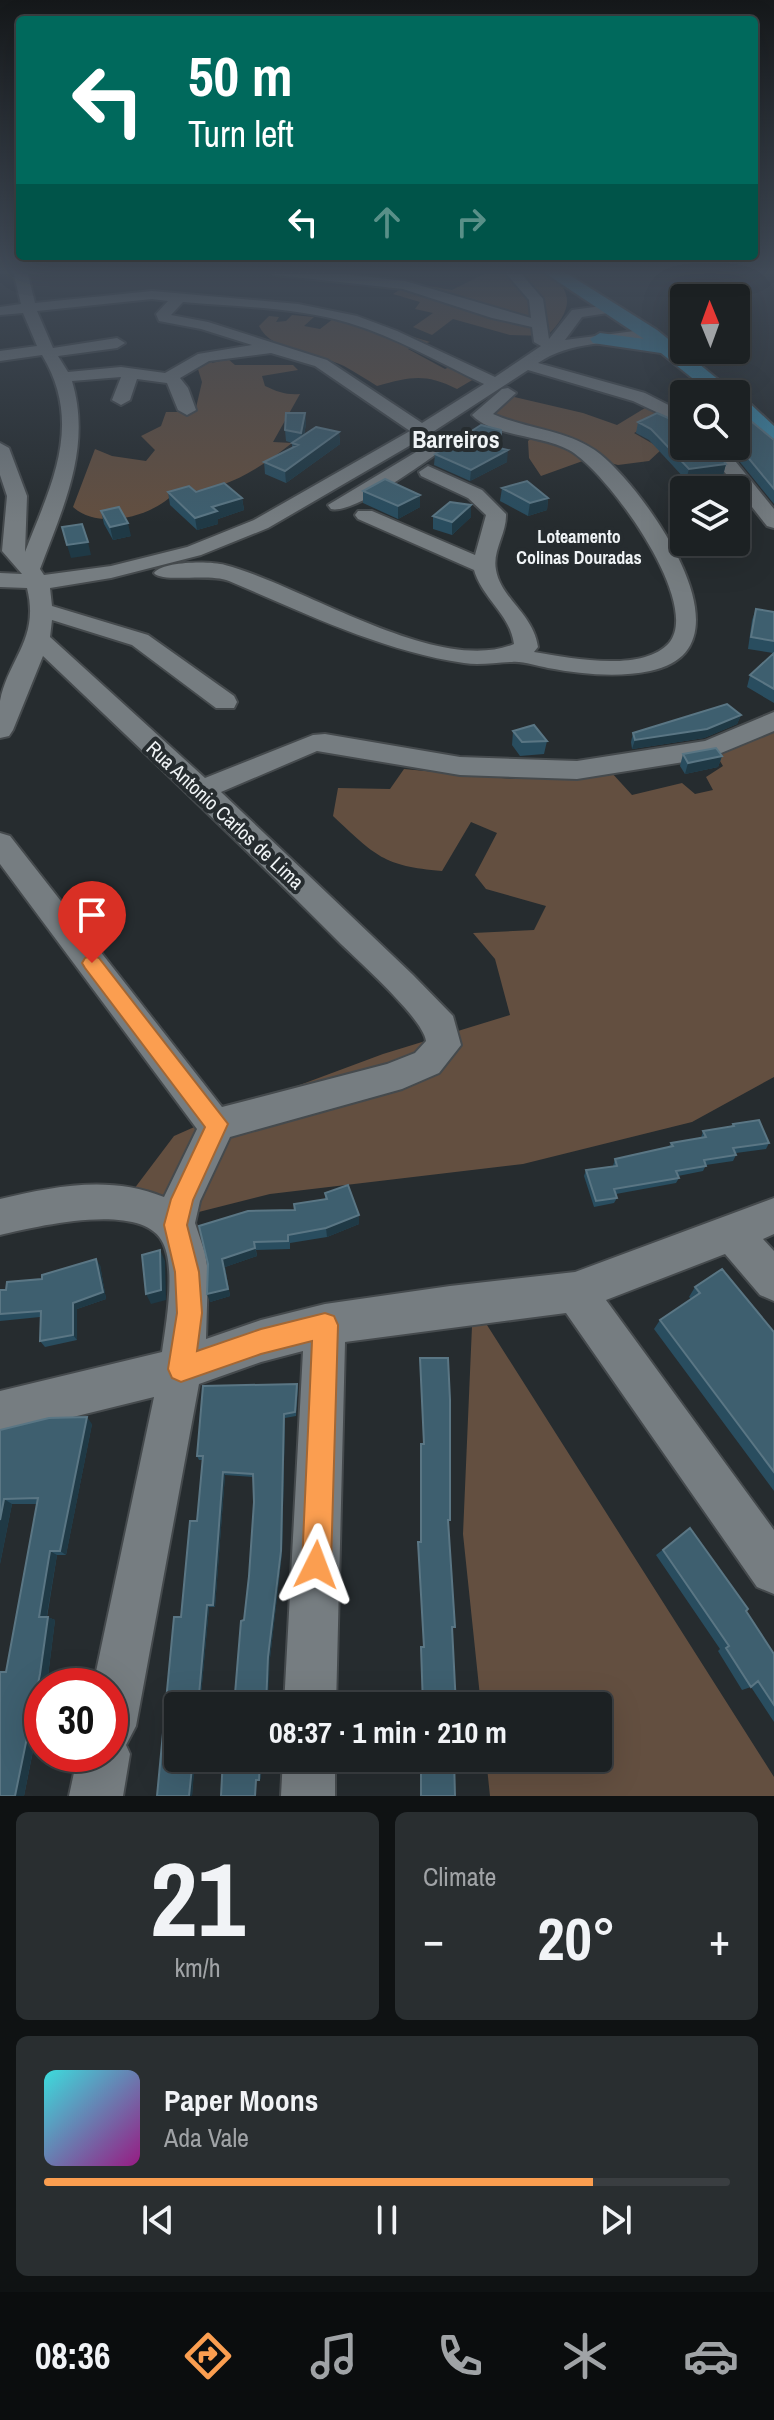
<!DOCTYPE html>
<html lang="en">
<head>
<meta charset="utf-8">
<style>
	body { margin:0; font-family:"Archivo Narrow",sans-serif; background:#292e30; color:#f1f3f6; height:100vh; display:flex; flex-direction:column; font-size:30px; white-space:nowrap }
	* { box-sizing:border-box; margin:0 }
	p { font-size:26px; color:#a0a3a6 }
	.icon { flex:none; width:44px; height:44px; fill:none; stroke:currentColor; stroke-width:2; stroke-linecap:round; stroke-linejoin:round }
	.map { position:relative; height:1796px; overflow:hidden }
	.details { display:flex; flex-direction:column; gap:16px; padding:16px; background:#0f1213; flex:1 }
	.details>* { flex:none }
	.hud { position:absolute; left:16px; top:16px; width:742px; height:244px; border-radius:8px; box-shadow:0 8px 32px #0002,0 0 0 2px #3a3e41; background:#00695c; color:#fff; overflow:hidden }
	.needle { width:52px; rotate:359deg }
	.fabs { position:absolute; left:670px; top:284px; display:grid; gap:16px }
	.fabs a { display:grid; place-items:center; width:80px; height:80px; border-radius:8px; background:#1c2123; box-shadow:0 8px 32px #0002,0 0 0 2px #3a3e41; font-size:40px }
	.speed { position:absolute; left:24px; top:1668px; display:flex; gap:16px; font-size:40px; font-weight:700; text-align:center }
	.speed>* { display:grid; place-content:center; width:104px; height:104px; border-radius:50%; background:#1c2123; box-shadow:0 8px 32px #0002,0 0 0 2px #3a3e41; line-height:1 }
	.speed .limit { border:12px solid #d22; background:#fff; color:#111 }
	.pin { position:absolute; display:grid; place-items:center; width:68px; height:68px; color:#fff; margin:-82px -34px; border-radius:50% 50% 50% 0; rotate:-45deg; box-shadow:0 0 8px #0007 }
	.pin .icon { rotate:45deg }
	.me { position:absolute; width:88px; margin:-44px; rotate:3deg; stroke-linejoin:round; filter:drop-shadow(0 0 6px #0008) }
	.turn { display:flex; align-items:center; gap:28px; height:168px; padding:0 40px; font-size:36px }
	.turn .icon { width:104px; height:104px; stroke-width:2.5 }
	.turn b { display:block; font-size:56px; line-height:68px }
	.lanes { display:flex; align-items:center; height:76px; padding:0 40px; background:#0003; justify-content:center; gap:40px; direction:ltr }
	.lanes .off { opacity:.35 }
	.big { font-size:60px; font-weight:700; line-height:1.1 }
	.details .tile { flex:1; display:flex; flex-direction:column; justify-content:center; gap:12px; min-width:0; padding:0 28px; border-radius:12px; background:#292e30 }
	.details .dial { align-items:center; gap:0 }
	.dial b { font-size:104px; line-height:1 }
	.song { display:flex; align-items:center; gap:24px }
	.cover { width:96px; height:96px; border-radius:12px; background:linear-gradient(135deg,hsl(180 70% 55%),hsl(310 70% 35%)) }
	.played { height:8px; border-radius:4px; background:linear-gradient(90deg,#fb9e50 80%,#3a3e41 80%) }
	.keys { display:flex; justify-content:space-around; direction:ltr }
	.heat { display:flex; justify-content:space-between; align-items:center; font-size:44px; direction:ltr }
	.details .tiles { flex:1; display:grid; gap:16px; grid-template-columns:1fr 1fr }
	.tile:last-child { grid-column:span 2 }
	.trip { position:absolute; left:164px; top:1692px; width:448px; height:80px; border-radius:8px; background:#1c2123; box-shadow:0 8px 32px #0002,0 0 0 2px #3a3e41; font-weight:700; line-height:80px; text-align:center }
	.dock { display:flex; height:128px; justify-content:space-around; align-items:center; background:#0b0d0e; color:#a0a3a6 }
	.dock .icon { width:56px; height:56px }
	.dock .selected { color:#fb9e50 }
	.dock b { font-size:36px; color:#f1f3f6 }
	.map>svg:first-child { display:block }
	.green { fill:#634f40 }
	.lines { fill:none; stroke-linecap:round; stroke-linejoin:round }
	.minor-casing { stroke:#454a4d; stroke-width:4 }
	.major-casing { stroke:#454a4d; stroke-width:4 }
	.minor { fill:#767d81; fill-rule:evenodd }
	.major { fill:#3d8bab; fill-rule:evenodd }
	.wall { fill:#294d5f }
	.shaded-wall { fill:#1f3945 }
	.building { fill:#3e5f6f; stroke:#5a7684; stroke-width:2 }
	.route { fill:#fb9e50; stroke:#a36734; stroke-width:2 }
	.labels { text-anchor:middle; stroke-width:8; stroke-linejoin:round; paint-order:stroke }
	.far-neighbourhood-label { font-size:18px; font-weight:bold; fill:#eff3f5; stroke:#262c2f }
	.street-label { font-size:20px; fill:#eff3f5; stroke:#262c2f }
	.far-district-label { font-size:24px; font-weight:bold; fill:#eff3f5; stroke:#262c2f }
</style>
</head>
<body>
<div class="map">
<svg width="774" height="1796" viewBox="0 0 774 1796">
	<rect width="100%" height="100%" fill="#262c2f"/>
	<path class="green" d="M490,271H545C578,292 570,313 547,336L510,335L453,319L432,335L413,327L433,313L415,309L420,302L393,294L410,283L452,290Z
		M292,315L314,317L304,326L320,329L333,319L398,332L430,342L408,349L445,369L456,364L486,372L457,389C424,373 411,377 377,386C366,379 355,372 344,366C318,353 272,353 259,326L269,316L279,317L276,322L286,321Z
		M213,356L212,363L228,359L235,365H293L298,370L262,376L265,386C278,392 286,395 300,394L273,442L292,443C259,469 220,495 176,491C156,516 99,531 73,507L95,449L112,456L146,461L155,450L141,436L161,426L166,412H195L202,382L197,366Z
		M510,396L583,413L617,425L645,408L684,424L655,422L634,433L662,449L649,461L618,465L591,458L541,476L529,458L528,441L538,432L484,414Z
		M774,725V1077L692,1122L523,1164L270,1194L175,1218L134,1189L174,1136L235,1109L383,1054L510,1015L495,959L473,933L534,930L546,906L486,889L475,875L497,833L471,822L442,871C383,866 376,856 333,816L338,788L390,789L404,769L512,779L611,772L632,795L682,783L695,794L713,790L706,777L723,766L714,751Z
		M473,1303L774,1777V1796H490L486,1758H598V1706H481L463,1534Z"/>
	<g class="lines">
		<defs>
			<path id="minor" d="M13,271H27L35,303L152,291L298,304L357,316L397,331L495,377L541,346L534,342L532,327L492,318L403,289L276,275L269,271H316L405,281L531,318L529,300L504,271H519L543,299L549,339L572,310L609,305L614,306V312L582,317L565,340L650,329L658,334L650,339C612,343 570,341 538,363L645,393L684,413V425L633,401L528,370L428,435L268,528L201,555L111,578L50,588L52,606L148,635L234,696L237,702L234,708H216L132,645L52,620L50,637L205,778L313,735L325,734L460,757L577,761L705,741L774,712V731L709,758L577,779L460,775L317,751L221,792L413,975L453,1016L461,1045L439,1073L402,1089L230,1137L200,1201L195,1223L205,1253L208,1272L206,1339L261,1320L325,1304L450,1286L575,1272L774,1198V1234L763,1239L774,1251V1301L760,1295L725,1254L606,1300L774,1530V1594L757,1587L566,1313L345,1342L336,1706H284L303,1351L261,1362L199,1384L136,1726L126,1745L130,1754L123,1796H69L78,1754H110V1686H93L154,1397L0,1435V1391L162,1352C166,1323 176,1270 163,1243C143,1200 35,1227 0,1235V1199C55,1186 110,1175 164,1197L197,1129L0,864V833L10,836L222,1107L387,1064L415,1053L426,1041C423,1018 357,960 338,941C241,844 142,750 43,656L13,730L9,736L0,738C0,726 0,712 0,701C8,659 40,639 27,588L0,587V573L22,574L2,551L7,496L0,475V443L9,448L27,496L25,552C51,485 84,424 42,355L0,361V351L37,346L23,313L0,315V307L21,304ZM152,299L168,301L156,314L159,321L201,329L252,345L198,354L165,373L121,367L68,372L58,356L117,348L125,343L117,338L53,348L37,311ZM183,302C238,307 296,307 349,323C396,337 440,363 484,384L422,423L327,360L208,322L171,315ZM271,353L315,366L410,431L254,520L187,547L111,566L44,575L40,569C63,507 92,448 72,381L121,377L112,400L121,405L130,400L137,379L167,383L178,410L187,415L196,410L188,388L180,378L209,361Z
				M508,388L516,393L493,414C528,430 568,429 600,454C646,491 759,649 650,671C617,678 581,674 548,668C537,666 523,661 512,662C496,662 480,666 464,663C382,651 305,613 229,581C209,573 162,583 154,573C164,561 210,561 225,565C300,584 438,676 514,644C510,614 482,598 474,570L358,519L355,515L358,511H372L475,555L486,515L468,498L421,476L419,472L428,466L482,490L506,514C507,533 492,551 496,570C501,599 533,613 538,647L534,652C570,658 642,673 669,643C703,603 606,470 569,450C542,435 491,436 472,415L502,389Z
				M441,437L450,442L447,446C427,461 353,515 331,509L328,505Z
				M704,446H723L774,509V528L767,526Z
				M283,1758H335V1796H281Z"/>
			<path id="major" d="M542,271H563L657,330L736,394H712L661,353L593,343L590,339L600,333L644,339Z
				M736,397L744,398L774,426V445L766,443L736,415Z"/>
		</defs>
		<use href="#minor" class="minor-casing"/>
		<use href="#major" class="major-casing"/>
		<use href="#minor" class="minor"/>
		<use href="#major" class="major"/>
	</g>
	<path class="wall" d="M305,413L306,424L304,435L339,432L340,444L286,483L265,474L264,462L292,448V443L286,441L285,430Z
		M736,418L774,440V504L727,446H736Z
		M638,422L726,464L723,475L686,480L649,440L636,433Z
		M500,448L507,462L470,481L434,465L435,454Z
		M502,488L548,498L547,510L528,516L500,501Z
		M363,491L420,507L398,519L363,503Z
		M168,492H196L242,498L244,510L218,519V524L197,530L170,505Z
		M101,511L131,536L113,540L104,524Z
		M433,516L471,517L452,535L433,529Z
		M756,609L774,612V703L747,687L750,675L773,653L748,649L752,620Z
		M741,715L737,724L704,738L632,749L631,742L633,733Z
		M513,731L547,741L544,754L520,756L512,745Z
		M683,754L722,756L718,767L685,774L680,766Z
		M733,1124L769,1143L766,1149L736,1153V1155L733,1161L706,1165L703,1171L678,1176L679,1178L676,1183L616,1194L617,1198L614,1203L594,1207L584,1176L586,1170L613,1166L615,1159L669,1147L671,1143L701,1138L703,1131L731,1126Z
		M325,1193L359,1224L327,1237L290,1243V1249L256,1250L257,1256L225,1267L230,1296L210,1302L208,1264L295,1210L325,1199Z
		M100,1265L106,1299L77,1309V1340L45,1347L40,1341V1317L0,1321V1290H6L42,1279Z
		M695,1287L774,1332V1491L654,1329L660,1320L691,1299L689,1297Z
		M297,1384L298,1388L296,1416L285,1418L282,1553L270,1658L244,1620L249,1576L254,1502L253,1477L225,1475L215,1607H209L200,1706H178V1758H195L192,1796H157L181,1617L197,1521L203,1460H199L197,1456Z
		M92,1424L66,1555H57L47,1617L55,1620L48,1676L24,1796H0L6,1672L37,1504H12L0,1564V1430Z
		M690,1528L774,1654V1722L751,1687L742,1690L718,1651L720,1649L656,1555Z"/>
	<path class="shaded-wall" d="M305,413L306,424L302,445L301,433Z
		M339,432L340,444L286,483L285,471Z
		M501,439L500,451L508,450L507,462L470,481L471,470L495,447Z
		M726,464L723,475L686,480L689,469Z
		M420,495V507L398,519V506Z
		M242,498L244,510L218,519V524L197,530L195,518L212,507Z
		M548,498L547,510L528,516L530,503Z
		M471,505V517L452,535V522Z
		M128,523L131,536L113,540L110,527Z
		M88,542L91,555L71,558L67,545Z
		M741,715L737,724L704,738L632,749L635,740Z
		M722,756L718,767L685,774L688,763Z
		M359,1215V1224L327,1237L326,1228Z
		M255,1248L257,1256L225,1267L230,1296L210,1302L207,1294L222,1259Z
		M160,1250L165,1261L166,1300L151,1304L146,1294Z
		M96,1259L100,1265L106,1299L77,1309V1340L73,1335V1303Z
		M284,1414L285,1418L282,1553L270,1658L268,1706H266Z
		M87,1417L92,1424L66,1555L60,1551Z
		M223,1472L225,1475L215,1607L213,1605Z
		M4,1499L12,1504L0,1564V1520Z
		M50,1551L57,1555L46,1620L39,1617Z
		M207,1605L209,1607L200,1706H198Z
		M48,1617L55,1620L48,1676L45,1686H42V1704L24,1796H15Z
		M193,1758H195L192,1796H189Z
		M260,1758H262L261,1779L259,1780Z"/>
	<path class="building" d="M286,413H305L301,433L285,430Z
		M657,413L675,421H684V446H712L726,464L689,469L651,429L638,422Z
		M746,417L774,440V489L736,443V418Z
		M481,425L501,430V439L495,447L508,450L471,470L435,454Z
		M316,427L339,432L285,471L264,462L298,445L292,443Z
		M385,479L420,495L398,506L363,491Z
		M527,481L548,498L530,503L502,488Z
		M224,483L242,498L212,507L217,511L195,518L168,492L189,486L196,492Z
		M450,502L471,505L452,522L433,516Z
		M119,507L128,523L110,527L101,511Z
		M82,524L88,542L67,545L62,527Z
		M756,609L774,612V641L751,637Z
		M774,653V689L750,675Z
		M727,704L741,715L707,729L635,740L633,733Z
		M534,725L547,741L522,742L513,731Z
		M716,748L722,756L688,763L683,754Z
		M759,1120L769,1143L733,1148L736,1155L704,1160L706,1166L676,1171L679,1178L614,1189L617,1198L596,1201L586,1170L617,1166L615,1159L673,1146L671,1143L706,1137L703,1131L734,1126L733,1124Z
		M348,1185L359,1215L326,1228L288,1235V1241L254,1242L255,1248L222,1259L228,1289L207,1294L208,1264L199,1226L248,1211L295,1210L294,1204L327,1199L325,1193Z
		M160,1250L161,1290L146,1294L142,1255Z
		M96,1259L103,1292L73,1303V1335L40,1341L41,1311L0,1314V1290H6L7,1282L42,1279V1275Z
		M722,1269L774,1332V1472L660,1320L700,1293L695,1287Z
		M420,1358H448L450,1400V1520H448L455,1627H452L456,1706H423L421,1647H424L418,1542H421V1444H424Z
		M297,1384L295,1412L284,1414L281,1551L268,1657L266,1706H234L241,1621L244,1620L249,1576L254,1502L253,1474L223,1472L213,1605H207L198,1706H178V1758H193L189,1796H157L174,1617H181L190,1521H197L203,1456H197L203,1386Z
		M87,1417L60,1551H50L39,1617H48L40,1674L15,1796H0V1672H6L38,1498L4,1499L0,1520V1430L49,1418Z
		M690,1528L748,1609L746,1611L774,1654V1705L758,1681L751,1687L726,1648L729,1646L663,1550Z
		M223,1758H260L259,1780H256L255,1796H221Z
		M424,1758H454L455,1796H421V1769H425Z"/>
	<linearGradient id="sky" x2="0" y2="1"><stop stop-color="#15181a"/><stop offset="0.52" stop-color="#414b58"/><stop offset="1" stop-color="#414b58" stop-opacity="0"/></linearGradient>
	<rect width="774" height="523" fill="url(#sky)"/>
	<path class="route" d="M92,955L99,958L228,1124L193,1200L187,1225L199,1272L202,1313L197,1351L261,1329L325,1313L334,1316L338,1325L331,1565L326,1575L316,1579L306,1575L302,1565L312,1341L261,1354L181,1382L172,1378L168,1369L177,1313L175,1272L164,1225L171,1199L205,1127L85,968L82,963L85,958Z"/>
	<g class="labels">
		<g class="far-neighbourhood-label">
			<text x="579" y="543">Loteamento<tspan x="579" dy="21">Colinas Douradas</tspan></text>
		</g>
		<g class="street-label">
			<text transform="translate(225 815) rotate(43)" y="7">Rua Antonio Carlos de Lima</text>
		</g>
		<g class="far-district-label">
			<text x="456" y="448">Barreiros</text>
		</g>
	</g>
</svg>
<div class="fabs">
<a><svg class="needle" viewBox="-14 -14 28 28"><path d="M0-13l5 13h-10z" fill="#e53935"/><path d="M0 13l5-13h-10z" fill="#a0a3a6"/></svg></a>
<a><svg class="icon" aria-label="search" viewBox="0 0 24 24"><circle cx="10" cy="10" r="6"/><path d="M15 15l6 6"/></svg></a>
<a><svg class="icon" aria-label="layers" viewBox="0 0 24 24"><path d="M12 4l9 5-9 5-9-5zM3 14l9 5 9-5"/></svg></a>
</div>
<div class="speed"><div class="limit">30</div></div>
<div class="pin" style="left:92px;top:963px;background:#d93025"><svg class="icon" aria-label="arrive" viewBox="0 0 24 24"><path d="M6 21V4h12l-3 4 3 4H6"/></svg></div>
<svg class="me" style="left:316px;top:1565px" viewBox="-20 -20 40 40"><path d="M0-17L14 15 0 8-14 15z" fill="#fb9e50" stroke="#fff" stroke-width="4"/></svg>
<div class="trip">08:37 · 1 min · 210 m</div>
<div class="hud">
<div class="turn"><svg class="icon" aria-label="left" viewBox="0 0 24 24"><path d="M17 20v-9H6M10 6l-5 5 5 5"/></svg><div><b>50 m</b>Turn left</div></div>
<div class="lanes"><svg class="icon" aria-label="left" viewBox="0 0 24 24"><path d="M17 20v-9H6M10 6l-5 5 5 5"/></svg><svg class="icon off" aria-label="ahead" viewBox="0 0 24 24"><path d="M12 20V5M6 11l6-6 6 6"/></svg><svg class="icon off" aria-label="right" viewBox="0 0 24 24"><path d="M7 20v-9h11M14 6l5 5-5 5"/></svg></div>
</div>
</div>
<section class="details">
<div class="tiles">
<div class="tile dial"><b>21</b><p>km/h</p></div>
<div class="tile"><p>Climate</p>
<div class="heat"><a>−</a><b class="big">20°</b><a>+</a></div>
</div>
<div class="tile">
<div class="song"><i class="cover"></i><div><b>Paper Moons</b><p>Ada Vale</p></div></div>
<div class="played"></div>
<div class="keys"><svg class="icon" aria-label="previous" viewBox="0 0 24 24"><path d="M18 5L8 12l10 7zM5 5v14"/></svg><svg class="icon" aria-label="pause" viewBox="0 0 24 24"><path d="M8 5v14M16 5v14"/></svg><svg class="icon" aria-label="next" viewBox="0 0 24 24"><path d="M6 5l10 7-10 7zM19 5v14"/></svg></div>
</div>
</div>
</section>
<nav class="dock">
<b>08:36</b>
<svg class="icon selected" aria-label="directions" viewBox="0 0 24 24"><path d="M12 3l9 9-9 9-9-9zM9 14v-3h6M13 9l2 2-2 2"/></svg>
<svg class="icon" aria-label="music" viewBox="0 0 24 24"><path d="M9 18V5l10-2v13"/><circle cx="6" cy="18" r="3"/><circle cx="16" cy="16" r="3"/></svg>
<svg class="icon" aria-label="phone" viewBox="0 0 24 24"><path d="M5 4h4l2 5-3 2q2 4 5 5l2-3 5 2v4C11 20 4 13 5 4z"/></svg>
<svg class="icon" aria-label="climate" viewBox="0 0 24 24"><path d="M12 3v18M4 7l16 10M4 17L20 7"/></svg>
<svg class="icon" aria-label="car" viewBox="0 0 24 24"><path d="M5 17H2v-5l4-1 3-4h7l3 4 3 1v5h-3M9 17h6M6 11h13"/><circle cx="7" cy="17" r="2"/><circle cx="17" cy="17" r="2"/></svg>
</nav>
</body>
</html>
